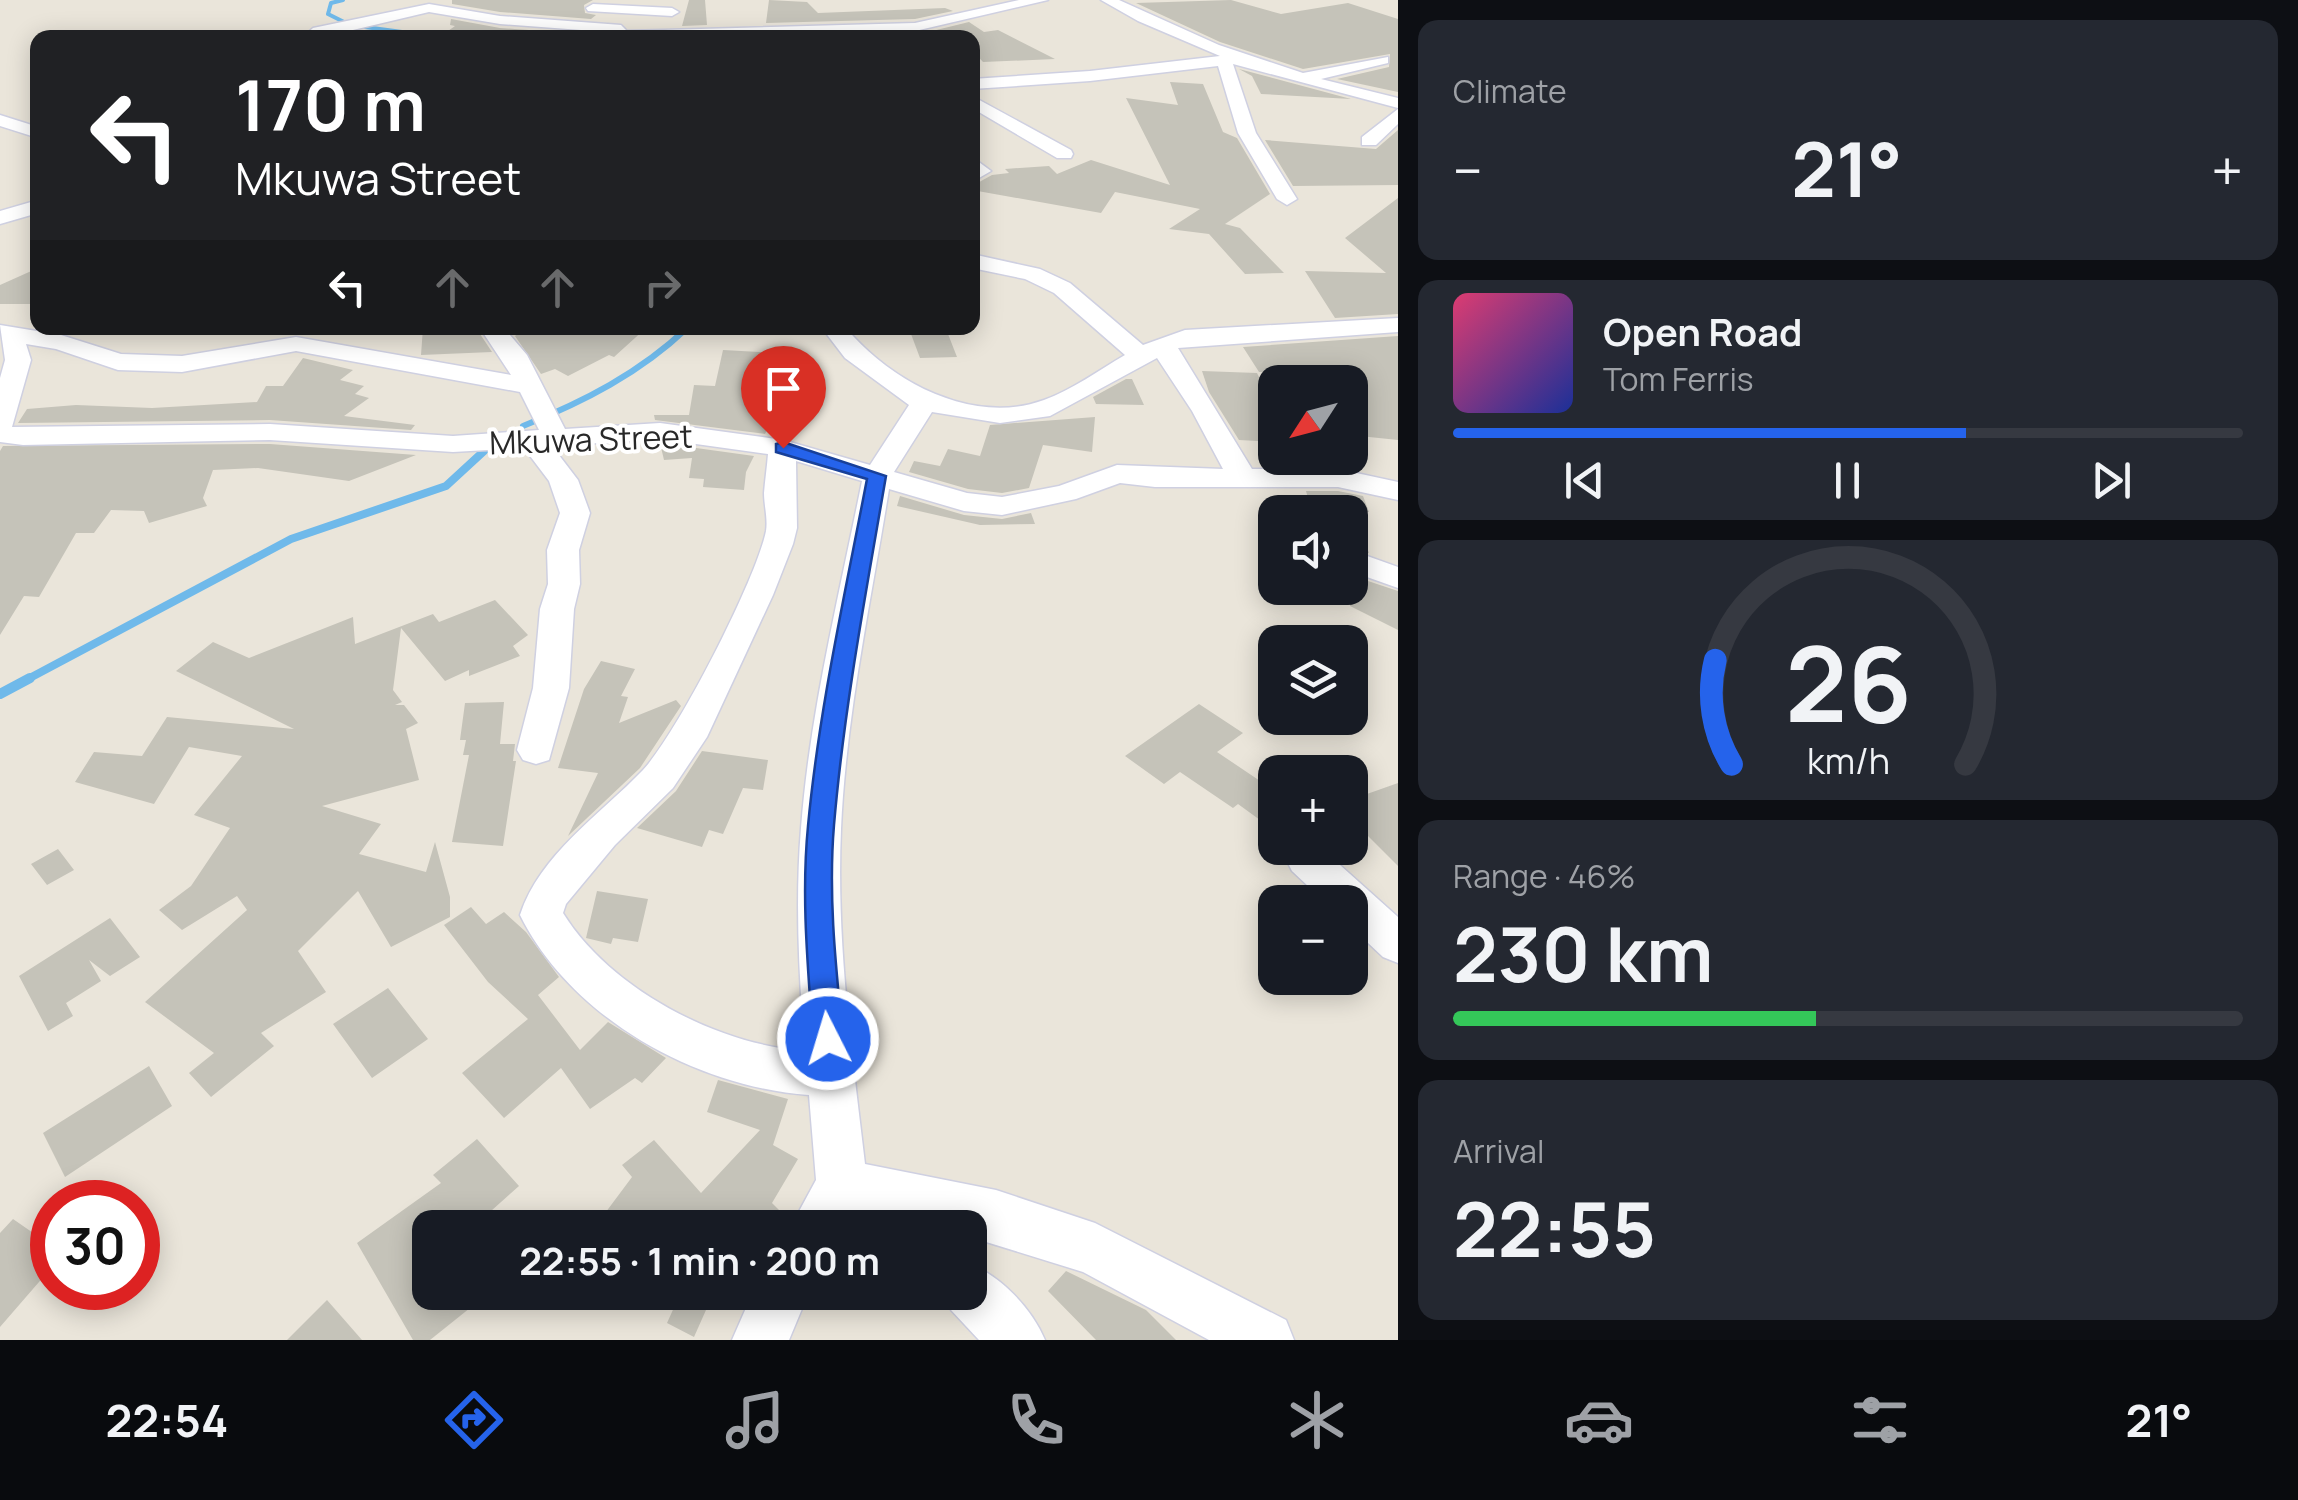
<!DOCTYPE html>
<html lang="en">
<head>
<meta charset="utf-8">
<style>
	body { margin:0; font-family:Manrope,sans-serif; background:#242831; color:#f1f3f6; height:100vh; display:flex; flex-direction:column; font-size:38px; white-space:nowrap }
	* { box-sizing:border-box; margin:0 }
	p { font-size:32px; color:#9ea1a6 }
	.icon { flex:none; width:55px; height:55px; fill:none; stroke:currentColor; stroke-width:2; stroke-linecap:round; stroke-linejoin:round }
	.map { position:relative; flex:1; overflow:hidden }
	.side { display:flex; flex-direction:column; gap:20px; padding:20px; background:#0d0f14; width:900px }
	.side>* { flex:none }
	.banner { position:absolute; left:30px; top:30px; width:950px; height:305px; border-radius:20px; box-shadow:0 5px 25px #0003; background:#202124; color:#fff; overflow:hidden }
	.needle { width:65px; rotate:234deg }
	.fabs { position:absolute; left:1258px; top:365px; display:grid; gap:20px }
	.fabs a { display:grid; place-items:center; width:110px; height:110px; border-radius:20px; background:#171b24; box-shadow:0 5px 25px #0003; font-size:50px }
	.speed { position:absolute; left:30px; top:1180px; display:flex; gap:20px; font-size:50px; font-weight:700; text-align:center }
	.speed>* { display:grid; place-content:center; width:130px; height:130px; border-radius:50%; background:#171b24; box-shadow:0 5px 25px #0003; line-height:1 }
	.speed .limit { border:15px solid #d22; background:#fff; color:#111 }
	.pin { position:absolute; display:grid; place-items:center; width:85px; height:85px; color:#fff; margin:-102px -42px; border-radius:50% 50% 50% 0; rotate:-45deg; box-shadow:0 0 10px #0007 }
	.pin .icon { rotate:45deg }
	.me { position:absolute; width:110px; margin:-55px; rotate:355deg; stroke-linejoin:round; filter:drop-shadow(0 0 8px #0008) }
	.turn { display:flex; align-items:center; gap:35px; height:210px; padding:0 40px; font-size:45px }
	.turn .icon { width:130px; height:130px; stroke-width:2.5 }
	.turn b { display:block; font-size:70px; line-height:85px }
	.lanes { display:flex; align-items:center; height:95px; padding:0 40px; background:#0003; justify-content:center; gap:50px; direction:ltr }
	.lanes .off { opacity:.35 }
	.big { font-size:75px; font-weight:700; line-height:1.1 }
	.side .tile { flex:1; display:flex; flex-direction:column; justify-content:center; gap:15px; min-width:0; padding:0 35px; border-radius:20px; background:#242831 }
	.side .dial { align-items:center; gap:0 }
	.dial svg { height:260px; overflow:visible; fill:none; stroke:#363941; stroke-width:7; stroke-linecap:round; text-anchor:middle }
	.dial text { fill:#f1f3f6; stroke:none }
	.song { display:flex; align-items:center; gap:30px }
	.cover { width:120px; height:120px; border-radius:15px; background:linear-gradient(135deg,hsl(340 70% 55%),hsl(230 70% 35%)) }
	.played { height:10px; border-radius:5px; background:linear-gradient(90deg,#2563eb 65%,#363941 65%) }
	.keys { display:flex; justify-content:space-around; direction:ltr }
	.heat { display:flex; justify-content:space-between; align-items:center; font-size:55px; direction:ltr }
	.charge { height:15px; border-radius:8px; background:linear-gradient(90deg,#34c759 46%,#363941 0) }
	.trip { position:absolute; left:412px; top:1210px; width:575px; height:100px; border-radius:20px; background:#171b24; box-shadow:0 5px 25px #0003; font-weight:700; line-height:100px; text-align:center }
	.tab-bar { display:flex; height:160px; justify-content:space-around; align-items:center; background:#090b0e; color:#9ea1a6 }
	.tab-bar .icon { width:70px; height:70px }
	.tab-bar .current { color:#2563eb }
	.tab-bar b { font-size:45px; color:#f1f3f6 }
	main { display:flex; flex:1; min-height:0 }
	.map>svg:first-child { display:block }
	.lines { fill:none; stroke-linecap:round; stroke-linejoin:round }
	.stream-far3 { stroke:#6fb9ea; stroke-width:4 }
	.stream-far2 { stroke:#6fb9ea; stroke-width:6 }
	.stream-far1 { stroke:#6fb9ea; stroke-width:8 }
	.stream { stroke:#6fb9ea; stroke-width:10 }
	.building { fill:#c5c3b9 }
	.minor-casing { stroke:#cfd0e1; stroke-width:3 }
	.minor { fill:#fff; fill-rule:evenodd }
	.route { fill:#2563eb; stroke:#184099; stroke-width:2.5 }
	.labels { text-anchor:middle; stroke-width:8; stroke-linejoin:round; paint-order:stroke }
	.street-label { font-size:32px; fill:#282828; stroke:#fff }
</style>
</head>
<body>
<main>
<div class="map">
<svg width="1398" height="1340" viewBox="0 0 1398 1340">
	<rect width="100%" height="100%" fill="#eae5da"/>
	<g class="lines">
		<path class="stream-far3" d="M343,0L331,3L328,14L350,25L402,32L410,38"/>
		<path class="stream-far2" d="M523,426C583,402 640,373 687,328"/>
		<path class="stream-far1" d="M26,680L291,539L446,486L484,451"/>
		<path class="stream" d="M0,694L30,678"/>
	</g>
	<path class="building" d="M452,0H618H593L584,5L585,13L596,15L591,19L500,12L452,4Z
		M689,0H705L707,25L682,26Z
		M769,0L807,2L818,13L945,8L953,11L915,19L766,23Z
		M1231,0L1281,14L1348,3L1398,19V92L1337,79L1389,67L1390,54L1303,69L1220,42L1136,3Z
		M451,19L500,28L571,33L564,38H472L478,33L448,31L455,26L450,25Z
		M969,22L984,32L998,30L1055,59L983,62L972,50V38H939L924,33Z
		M1239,69L1351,99L1261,94L1252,76Z
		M1170,82L1203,84L1223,132L1237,138L1270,194L1225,224L1240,228L1284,273L1245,274L1209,234L1169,229L1200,209L1115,192L1101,213L972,190V186L992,175L1009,173L1005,169L1049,166L1057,174L1091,160L1170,185L1126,98L1178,105Z
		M1398,130V185L1293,186L1265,140L1376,149Z
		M1398,198V314L1335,318L1305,271L1386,273L1345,238Z
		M38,268V304H0V285Z
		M423,328H476L492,352L421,355Z
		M525,328H646L614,357L609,355L568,376L555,369L541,374L515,336Z
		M911,334H948L957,357L920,358Z
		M1398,336V440L1350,435V382H1334L1331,376L1259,372L1243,347Z
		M723,350L775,353L772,377L778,378L775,391L780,392L777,410L765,434L655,420L654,415H689L694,385L715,386Z
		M303,358L353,370L340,380L364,386L355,394L369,398L344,416L415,425L411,430L270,420L18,423L27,409L76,405L152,408L257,402L266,386H283Z
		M1202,371L1257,373L1275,409V442L1239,440L1209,392Z
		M1126,379H1132L1144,405L1096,404L1093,397Z
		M1095,417L1092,452L1043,445L1029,488L1002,493L968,489L909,472L914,461L940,466L948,449L980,456L990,425Z
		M660,443L754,456L746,472L744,490L703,487L704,479L689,478L692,458L664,460Z
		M270,444L416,455L349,481L258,468L213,470L203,498L207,506L149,523L144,511L111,510L94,533H76L39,597L24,596L0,635V451L3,446Z
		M1306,491H1338L1363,496L1369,512H1353L1369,553L1350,550V512L1311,509Z
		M900,496L964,515L1002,519L1031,513L1035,524L980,525L897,506Z
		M1350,575L1398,591V630L1350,606Z
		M495,600L528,635L513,646L520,656L469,676V670L445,681L401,628L393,690L402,702L395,705H404L418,723L406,729L419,780L322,806L381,824L359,854L426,872L435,842L450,897V917L391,947L358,891L298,951L326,992L261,1033L274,1046L211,1097L189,1073L214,1053L145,1002L247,910L237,896L182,930L159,910L191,886L230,828L194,815L242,756L189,747L154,804L75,782L94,752L142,756L167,717L294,729L176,671L213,642L249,658L353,617L355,644L433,614L439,622Z
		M601,661L635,669L621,696L628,697L619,723L676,700L681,706L640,768L568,836L598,773L558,768L584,689Z
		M504,702L500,744H515L513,761H516L503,846L452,842L469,755H463L466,740H460L465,703Z
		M1199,704L1243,733L1217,752L1275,791V831L1238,804L1233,808L1180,772L1164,784L1125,756Z
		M702,751L768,760L763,790L743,788L723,834L709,830L702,847L637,828L676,791Z
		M1398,783V866L1350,818V800Z
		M58,849L74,870L47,885L31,864Z
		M597,891L648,899L638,942L613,938L611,944L586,938Z
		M471,907L486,924L504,912L526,932L559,977L538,995L580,1050L608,1022L666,1058L642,1083L635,1078L590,1109L561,1068L504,1118L462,1073L528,1019L488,982L444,925Z
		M110,918L140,957L110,976L89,960L101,981L66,1003L73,1016L48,1031L19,976Z
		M388,988L428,1039L372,1078L333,1024Z
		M149,1066L172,1106L65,1177L43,1133Z
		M718,1080L788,1099L773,1145L798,1159L772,1203L780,1211L765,1228H594L632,1177L622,1165L654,1140L701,1193L760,1130L707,1112Z
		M477,1139L519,1186L472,1228H430V1292H490L430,1340H413L357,1243L441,1183L433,1175Z
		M13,1219L52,1246V1267L0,1327V1233Z
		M1066,1271L1146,1310L1176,1340H1096L1048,1291Z
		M681,1292H714L694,1337L667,1323Z
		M327,1300L362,1340H287Z"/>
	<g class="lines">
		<defs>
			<path id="minor" d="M1019,0H1048L915,31L605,38L608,32L500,24L429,12L319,38H302L313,28L429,4L500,16L621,25L627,31L915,23Z
				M1101,0H1119L1219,45L1303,73L1388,57V63L1321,79L1398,98V108L1233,64L1256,133L1297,199L1287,205L1277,199L1238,133L1218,66L1090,81L972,89V79L1090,71L1220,56L1138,21Z
				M593,4L672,8L679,12L672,16L588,11L586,8Z
				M972,96L1071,150L1073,154L1071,158H1057L972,108Z
				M1398,109V124L1376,145H1362V137Z
				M0,115L38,127V138L0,126Z
				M972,157L991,171L972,182Z
				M38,200V213L0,224V211Z
				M972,254L1040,269L1070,283L1143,345L1185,330L1398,318V332L1178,348L1252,469H1338L1398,482V500L1338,487H1155L1120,483L1076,499L1002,515L964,511L889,489C871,602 846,715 841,829C836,942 852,1053 865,1164L996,1190L1095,1223L1286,1320L1294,1340H1209L1083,1272L970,1237V1228H853L848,1223L846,1228H790L816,1180L809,1095C696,1087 571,1018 520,915C540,854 600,815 643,770C677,734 756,580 766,531C768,519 764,505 764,493C765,480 767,467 768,454L660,439L552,446L578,480L590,513L579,550L580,584L574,609L569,688L549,760L536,764L523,760L517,750L533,688L540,609L548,584L547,550L560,513L549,481L524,448L453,452L270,440L23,445L0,442V378L5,360L0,325L61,335L121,354L182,356L296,337L511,375L480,328H504L527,355L565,429L660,423L783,440L870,465L909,405L845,358L822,328H846C891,382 973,426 1044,400C1072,390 1099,370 1125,355L1054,293L1025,279L972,268ZM26,344L56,349L118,370L182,372L296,351L520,392L539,430L453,436L270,424L12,427L31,360ZM1157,358L1192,411L1223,469L1117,465L1059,486L1002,497L967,493L894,472L932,412L1000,423L1050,416ZM796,461L862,481C839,596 810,711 801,828C795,902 799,977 805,1051C718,1045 610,989 563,913L566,904L615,845L673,788L707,737L773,595L793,544L797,528Z
				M1356,552L1398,567V588L1350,571V554Z
				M1292,848H1321L1398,917V963L1383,957L1350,926V902H1325L1292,871L1286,859Z
				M970,1264C1002,1277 1032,1309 1045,1340H979L951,1310L943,1292H970Z
				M753,1292H809L789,1340H732Z"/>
		</defs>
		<use href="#minor" class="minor-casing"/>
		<use href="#minor" class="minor"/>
	</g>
	<path class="route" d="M783,442L886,476C866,592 844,708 834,825C828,897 836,968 843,1039L839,1049L828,1053L818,1049L813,1039C808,968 801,897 808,826C819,709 845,594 867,479L776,452V444Z"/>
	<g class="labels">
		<g class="street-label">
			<text transform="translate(591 440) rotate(-2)" y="11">Mkuwa Street</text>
		</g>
	</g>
</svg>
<div class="fabs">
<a><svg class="needle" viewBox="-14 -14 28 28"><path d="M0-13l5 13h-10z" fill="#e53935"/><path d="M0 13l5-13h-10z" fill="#9ea1a6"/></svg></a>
<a><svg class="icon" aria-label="sound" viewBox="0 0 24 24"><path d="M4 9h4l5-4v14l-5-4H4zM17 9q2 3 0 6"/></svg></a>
<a><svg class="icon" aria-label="layers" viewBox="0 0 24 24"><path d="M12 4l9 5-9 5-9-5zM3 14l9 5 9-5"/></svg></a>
<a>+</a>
<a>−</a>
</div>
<div class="speed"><div class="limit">30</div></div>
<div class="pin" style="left:783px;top:448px;background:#d93025"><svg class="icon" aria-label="arrive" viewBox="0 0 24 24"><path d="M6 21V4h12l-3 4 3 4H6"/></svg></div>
<svg class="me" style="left:828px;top:1039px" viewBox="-20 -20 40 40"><circle r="17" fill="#2563eb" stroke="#fff" stroke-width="3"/><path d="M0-11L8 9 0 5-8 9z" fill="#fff"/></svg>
<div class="trip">22:55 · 1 min · 200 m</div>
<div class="banner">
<div class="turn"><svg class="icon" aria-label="left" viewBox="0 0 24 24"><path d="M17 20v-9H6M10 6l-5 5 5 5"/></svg><div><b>170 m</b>Mkuwa Street</div></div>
<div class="lanes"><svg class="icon" aria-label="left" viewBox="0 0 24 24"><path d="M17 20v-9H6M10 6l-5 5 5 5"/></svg><svg class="icon off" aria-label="ahead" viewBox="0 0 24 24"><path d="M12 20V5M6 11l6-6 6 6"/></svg><svg class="icon off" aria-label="ahead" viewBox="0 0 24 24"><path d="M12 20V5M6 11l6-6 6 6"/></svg><svg class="icon off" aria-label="right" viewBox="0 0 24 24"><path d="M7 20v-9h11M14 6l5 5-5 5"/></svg></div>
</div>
</div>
<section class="side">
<div class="tile"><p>Climate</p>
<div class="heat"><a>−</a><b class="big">21°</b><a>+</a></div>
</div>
<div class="tile">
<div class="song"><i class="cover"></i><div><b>Open Road</b><p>Tom Ferris</p></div></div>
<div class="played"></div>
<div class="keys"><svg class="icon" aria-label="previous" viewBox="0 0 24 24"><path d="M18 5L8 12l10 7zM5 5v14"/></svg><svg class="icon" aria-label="pause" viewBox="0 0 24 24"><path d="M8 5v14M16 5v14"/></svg><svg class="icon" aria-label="next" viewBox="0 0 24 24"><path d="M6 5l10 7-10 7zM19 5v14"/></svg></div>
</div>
<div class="tile dial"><svg viewBox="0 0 100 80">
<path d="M14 69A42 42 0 1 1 86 69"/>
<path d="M14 69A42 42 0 0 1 9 37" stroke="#2563eb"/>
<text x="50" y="56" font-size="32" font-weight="700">26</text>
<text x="50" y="72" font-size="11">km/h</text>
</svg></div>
<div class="tile"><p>Range · 46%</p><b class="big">230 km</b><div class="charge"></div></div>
<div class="tile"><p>Arrival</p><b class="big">22:55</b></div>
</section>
</main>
<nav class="tab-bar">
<b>22:54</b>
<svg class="icon current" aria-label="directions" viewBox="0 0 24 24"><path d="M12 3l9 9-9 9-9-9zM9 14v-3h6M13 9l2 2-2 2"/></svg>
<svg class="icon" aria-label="music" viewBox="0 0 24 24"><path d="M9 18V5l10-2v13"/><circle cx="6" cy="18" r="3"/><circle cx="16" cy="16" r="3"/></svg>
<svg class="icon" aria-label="phone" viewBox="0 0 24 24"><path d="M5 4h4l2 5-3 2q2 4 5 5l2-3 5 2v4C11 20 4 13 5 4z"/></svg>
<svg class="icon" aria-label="climate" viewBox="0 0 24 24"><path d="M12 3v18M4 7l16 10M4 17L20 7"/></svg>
<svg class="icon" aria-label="car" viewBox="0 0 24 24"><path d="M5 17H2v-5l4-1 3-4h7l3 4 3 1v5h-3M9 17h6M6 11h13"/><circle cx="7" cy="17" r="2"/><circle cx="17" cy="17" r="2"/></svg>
<svg class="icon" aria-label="filters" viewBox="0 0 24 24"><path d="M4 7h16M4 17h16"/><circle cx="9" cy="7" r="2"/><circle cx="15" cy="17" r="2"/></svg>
<b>21°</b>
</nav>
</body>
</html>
